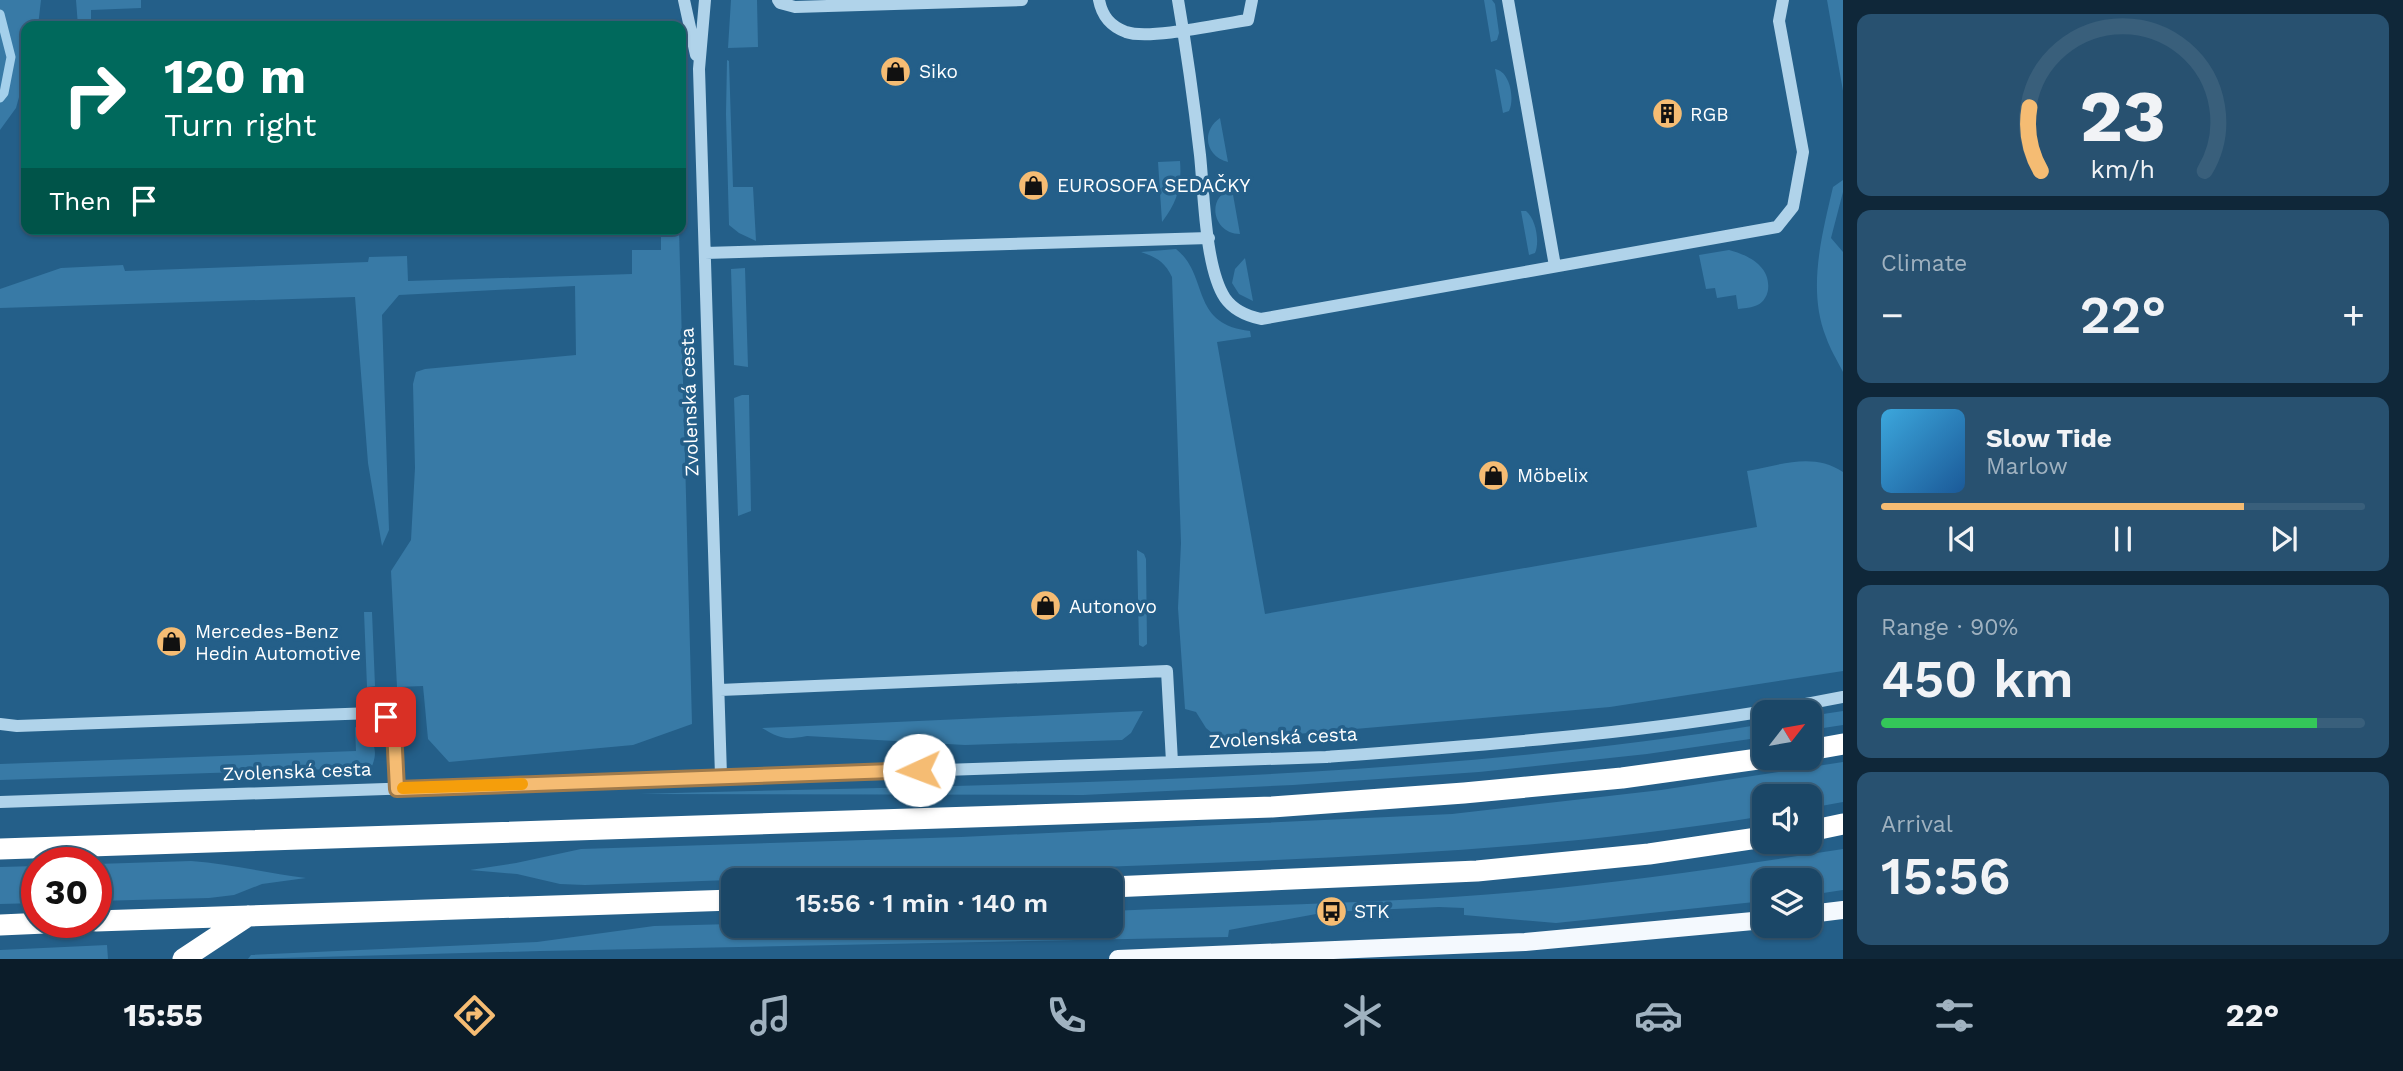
<!DOCTYPE html>
<html lang="en">
<head>
<meta charset="utf-8">
<style>
	body { margin:0; font-family:"Work Sans",sans-serif; background:#285170; color:#f1f3f6; height:100vh; display:flex; flex-direction:column; font-size:26px; white-space:nowrap }
	* { box-sizing:border-box; margin:0 }
	p { font-size:23px; color:#a0b2c0 }
	.icon { flex:none; width:38px; height:38px; fill:none; stroke:currentColor; stroke-width:2; stroke-linecap:round; stroke-linejoin:round }
	.map { position:relative; flex:1; overflow:hidden }
	.drawer { display:flex; flex-direction:column; gap:14px; padding:14px; background:#0f2739; width:560px }
	.drawer>* { flex:none }
	.guide { position:absolute; left:21px; top:21px; width:665px; height:214px; border-radius:14px; box-shadow:0 2px 5px #0004,0 0 0 2px #395f7b; background:#00695c; color:#fff; overflow:hidden }
	.needle { width:46px; rotate:59deg }
	.fabs { position:absolute; left:1752px; top:700px; display:grid; gap:14px }
	.fabs a { display:grid; place-items:center; width:70px; height:70px; border-radius:14px; background:#1b4767; box-shadow:0 2px 5px #0004,0 0 0 2px #395f7b; font-size:35px }
	.speed { position:absolute; left:21px; top:847px; display:flex; gap:14px; font-size:35px; font-weight:700; text-align:center }
	.speed>* { display:grid; place-content:center; width:91px; height:91px; border-radius:50%; background:#1b4767; box-shadow:0 2px 5px #0004,0 0 0 2px #395f7b; line-height:1 }
	.speed .limit { border:10px solid #d22; background:#fff; color:#111 }
	.pin { position:absolute; display:grid; place-items:center; width:60px; height:60px; color:#fff; margin:-30px; border-radius:14px; box-shadow:0 4px 10px #0006 }
	.me { position:absolute; width:77px; margin:-38px; rotate:268deg; stroke-linejoin:round; filter:drop-shadow(0 0 5px #0008) }
	.turn { display:flex; align-items:center; gap:24px; height:147px; padding:0 28px; font-size:32px }
	.turn .icon { width:91px; height:91px; stroke-width:2.5 }
	.turn b { display:block; font-size:49px; line-height:60px }
	.then { display:flex; align-items:center; height:66px; padding:0 28px; background:#0003; gap:14px; font-size:26px }
	.big { font-size:52px; font-weight:600; line-height:1.1 }
	.drawer .card { flex:1; display:flex; flex-direction:column; justify-content:center; gap:10px; min-width:0; padding:0 24px; border-radius:14px; background:#285170 }
	.drawer .dial { align-items:center; gap:0 }
	.dial svg { height:182px; overflow:visible; fill:none; stroke:#395f7b; stroke-width:7; stroke-linecap:round; text-anchor:middle }
	.dial text { fill:#f1f3f6; stroke:none }
	.song { display:flex; align-items:center; gap:21px }
	.cover { width:84px; height:84px; border-radius:10px; background:linear-gradient(135deg,hsl(200 70% 55%),hsl(210 70% 35%)) }
	.played { height:7px; border-radius:4px; background:linear-gradient(90deg,#f5bc73 75%,#395f7b 75%) }
	.keys { display:flex; justify-content:space-around; direction:ltr }
	.heat { display:flex; justify-content:space-between; align-items:center; font-size:38px; direction:ltr }
	.charge { height:10px; border-radius:5px; background:linear-gradient(90deg,#34c759 90%,#395f7b 0) }
	.trip { position:absolute; left:721px; top:868px; width:402px; height:70px; border-radius:14px; background:#1b4767; box-shadow:0 2px 5px #0004,0 0 0 2px #395f7b; font-weight:600; line-height:70px; text-align:center }
	.menu { display:flex; height:112px; justify-content:space-around; align-items:center; background:#0b1c29; color:#a0b2c0 }
	.menu .icon { width:49px; height:49px }
	.menu .current { color:#f5bc73 }
	.menu b { font-size:32px; color:#f1f3f6 }
	main { display:flex; flex:1; min-height:0 }
	.map>svg:first-child { display:block }
	.green { fill:#387aa6 }
	.lines { fill:none; stroke-linecap:round; stroke-linejoin:round }
	.stream { stroke:#a4d0eb; stroke-width:9 }
	.minor { stroke:#b0d3ea; stroke-width:12 }
	.major { stroke:#f4f9fe; stroke-width:18 }
	.highway { stroke:#fff; stroke-width:21 }
	.route-casing { stroke:#9f7a4b; stroke-width:18 }
	.route { stroke:#f5bc73; stroke-width:12 }
	.slow { stroke:#f59e0b; stroke-width:12 }
	.labels { text-anchor:middle; stroke-width:7; stroke-linejoin:round; paint-order:stroke }
	.poi-label { font-size:19px; fill:#fff; stroke:#245f89; text-anchor:start }
	.street-label { font-size:19px; fill:#fff; stroke:#245f89 }
</style>
</head>
<body>
<main>
<div class="map">
<svg width="1843" height="959" viewBox="0 0 1843 959">
	<rect width="100%" height="100%" fill="#245f89"/>
	<path class="green" d="M0,0H41L38,26H26V72L16,108L0,130Z
		M76,0H141V8L91,10V26H78Z
		M731,0H757L758,47L728,48Z
		M1484,0H1492L1495,4L1499,33L1497,40L1491,42Z
		M1827,0H1843V91Z
		M727,60L729,61L733,187H753L756,241L739,233L729,225L726,114Z
		M1495,69C1510,71 1515,99 1509,111L1503,113Z
		M1220,118L1228,162C1205,156 1201,131 1220,118Z
		M1180,161C1182,187 1177,202 1162,222L1158,162Z
		M1843,180V192L1831,238L1843,252V372C1837,360 1830,349 1826,337C1807,289 1822,235 1833,187Z
		M1232,189L1240,234C1213,234 1205,197 1232,189Z
		M1521,211H1526C1536,219 1540,242 1535,253L1529,255Z
		M661,229H679L692,724L633,745L449,762L428,739L423,686L397,687L391,571L411,540L415,468L413,384L416,372L425,369L576,355L575,286L399,295L382,315L389,530L382,546L368,463L355,297L0,308V289L61,268L123,265L125,271L368,262L369,257L407,256L408,281L632,274V250H661Z
		M1176,249C1210,276 1189,324 1250,331L1251,337L1217,342L1265,614L1757,527L1747,471C1780,465 1813,452 1843,472V671L1610,707L1285,735L1218,738L1206,728L1196,712L1185,709L1178,608L1181,543L1172,277C1165,262 1156,257 1141,252Z
		M1729,250C1748,255 1771,266 1768,290C1767,297 1762,304 1755,306C1750,308 1743,308 1738,309L1736,295L1717,298L1715,288L1706,289L1699,255Z
		M1245,258L1253,301L1239,294L1232,283L1235,269Z
		M745,268L748,367L734,365L731,269Z
		M742,395H749L751,511L738,516L734,398Z
		M1137,550L1144,554L1146,559L1147,644L1143,647L1139,645Z
		M364,612H372L375,686L367,687Z
		M1143,711L1131,733L1122,740L965,745L807,736C785,740 781,739 762,728Z
		M1843,711V725L1810,730V716Z
		M1764,724V737L1647,754L1479,772L1293,785L1083,795L639,794C1014,783 1393,784 1764,724Z
		M355,727C371,736 380,747 372,766L362,768L0,780V764L356,751Z
		M1843,762V802L1810,808V796H1764V816C1562,849 1359,857 1155,865C965,872 775,878 585,885L560,884L517,874L470,870L516,863L581,849L961,837L1452,814L1661,790Z
		M1843,849V890L1810,895V880H1764V901L1556,923L1464,915V908L1439,907L1327,912L1229,930L1228,937L541,951L248,959L251,955L537,942L654,926L733,924V926H1111V911C1247,905 1383,904 1518,892C1627,882 1735,866 1843,849Z
		M191,861C230,864 267,873 306,878L262,884L234,895L209,898L96,901V864Z
		M37,866V903L0,904V867Z
		M107,945L108,959H0V950Z"/>
	<g class="lines">
		<path class="stream" d="M0,14L11,57L4,93L0,98"/>
		<path class="minor" d="M684,0L696,55
			M705,0L699,69L721,776
			M778,0L780,3L795,7L1022,0
			M1099,0C1102,16 1110,26 1126,32C1149,40 1221,24 1248,20L1252,0
			M1178,0C1187,52 1194,103 1200,155C1204,193 1205,268 1225,298C1234,311 1247,316 1261,319L1777,227L1793,207L1803,152L1779,21L1783,0
			M1508,0L1555,266
			M705,253L1209,238
			M720,690L1167,671L1172,762
			M0,724L17,726L373,713L386,717L394,730L397,788
			M0,802L1326,757C1498,744 1673,731 1843,697"/>
		<path class="major" d="M1810,914L1843,910
			M1118,959L1525,942L1764,920"/>
		<path class="highway" d="M1810,750L1843,744
			M1810,831L1843,824
			M0,849L1272,807L1464,793L1622,778L1765,758
			M1111,887L1477,871L1649,854L1764,837
			M96,921L733,900
			M0,925L68,922
			M183,959L248,916"/>
	</g>
	<g class="lines">
		<defs>
			<path id="route" d="M386,717L394,730L397,789L919,770"/>
		</defs>
		<use href="#route" class="route-casing"/>
		<use href="#route" class="route"/>
		<path class="slow" d="M403,788L522,784"/>
	</g>
	<defs>
		<symbol id="shop-disc" viewBox="-11 -11 22 22"><circle r="9.5" fill="#f5bc73" stroke="#245f89"/><path d="M-5-2.5h2.3a2.7 3.5 0 0 1 5.4 0H5L5.5 6h-11ZM-1.5-2.5h3a1.5 2.3 0 0 0-3 0Z" fill="#111"/></symbol>
		<symbol id="building-disc" viewBox="-11 -11 22 22"><circle r="9.5" fill="#f5bc73" stroke="#245f89"/><path d="M-4-6H4V6H1V3H-1V6H-4ZM-2.5-4.3h1.7v1.8h-1.7ZM.8-4.3h1.7v1.8H.8ZM-2.5-1h1.7V.8h-1.7ZM.8-1h1.7V.8H.8Z" fill="#111"/></symbol>
		<symbol id="bus-disc" viewBox="-11 -11 22 22"><circle r="9.5" fill="#f5bc73" stroke="#245f89"/><path d="M-5-6H5V4H4V6H2V4H-2V6H-4V4H-5ZM-3.5-4V0h7V-4ZM-3.5 1.2v1.5H-2V1.2ZM2 1.2v1.5H3.5V1.2Z" fill="#111"/></symbol>
	</defs>
	<g fill-rule="evenodd">
		<use href="#shop-disc" x="878" y="54" width="35" height="35"/>
		<use href="#building-disc" x="1650" y="96" width="35" height="35"/>
		<use href="#shop-disc" x="1016" y="168" width="35" height="35"/>
		<use href="#shop-disc" x="1476" y="458" width="35" height="35"/>
		<use href="#shop-disc" x="1028" y="588" width="35" height="35"/>
		<use href="#shop-disc" x="154" y="624" width="35" height="35"/>
		<use href="#bus-disc" x="1314" y="894" width="35" height="35"/>
	</g>
	<g class="labels">
		<g class="poi-label">
			<text x="919" y="78">Siko</text>
			<text x="1690" y="121">RGB</text>
			<text x="1057" y="192">EUROSOFA SEDAČKY</text>
			<text x="1517" y="482">Möbelix</text>
			<text x="1069" y="613">Autonovo</text>
			<text x="195" y="638">Mercedes-Benz<tspan x="195" dy="22">Hedin Automotive</tspan></text>
			<text x="1354" y="918">STK</text>
		</g>
		<g class="street-label">
			<text transform="translate(689 402) rotate(-92)" y="7">Zvolenská cesta</text>
			<text transform="translate(1283 737) rotate(-3)" y="7">Zvolenská cesta</text>
			<text transform="translate(297 771) rotate(-2)" y="7">Zvolenská cesta</text>
		</g>
	</g>
</svg>
<div class="fabs">
<a><svg class="needle" viewBox="-14 -14 28 28"><path d="M0-13l5 13h-10z" fill="#e53935"/><path d="M0 13l5-13h-10z" fill="#a0b2c0"/></svg></a>
<a><svg class="icon" aria-label="sound" viewBox="0 0 24 24"><path d="M4 9h4l5-4v14l-5-4H4zM17 9q2 3 0 6"/></svg></a>
<a><svg class="icon" aria-label="layers" viewBox="0 0 24 24"><path d="M12 4l9 5-9 5-9-5zM3 14l9 5 9-5"/></svg></a>
</div>
<div class="speed"><div class="limit">30</div></div>
<div class="pin" style="left:386px;top:717px;background:#d93025"><svg class="icon" aria-label="arrive" viewBox="0 0 24 24"><path d="M6 21V4h12l-3 4 3 4H6"/></svg></div>
<svg class="me" style="left:919px;top:770px" viewBox="-20 -20 40 40"><circle r="19" fill="#fff"/><path d="M0-13L10 11 0 6-10 11z" fill="#f5bc73"/></svg>
<div class="trip">15:56 · 1 min · 140 m</div>
<div class="guide">
<div class="turn"><svg class="icon" aria-label="right" viewBox="0 0 24 24"><path d="M7 20v-9h11M14 6l5 5-5 5"/></svg><div><b>120 m</b>Turn right</div></div>
<div class="then">Then<svg class="icon" aria-label="arrive" viewBox="0 0 24 24"><path d="M6 21V4h12l-3 4 3 4H6"/></svg></div>
</div>
</div>
<section class="drawer">
<div class="card dial"><svg viewBox="0 0 100 80">
<path d="M14 69A42 42 0 1 1 86 69"/>
<path d="M14 69A42 42 0 0 1 9 41" stroke="#f5bc73"/>
<text x="50" y="56" font-size="32" font-weight="700">23</text>
<text x="50" y="72" font-size="11">km/h</text>
</svg></div>
<div class="card"><p>Climate</p>
<div class="heat"><a>−</a><b class="big">22°</b><a>+</a></div>
</div>
<div class="card">
<div class="song"><i class="cover"></i><div><b>Slow Tide</b><p>Marlow</p></div></div>
<div class="played"></div>
<div class="keys"><svg class="icon" aria-label="previous" viewBox="0 0 24 24"><path d="M18 5L8 12l10 7zM5 5v14"/></svg><svg class="icon" aria-label="pause" viewBox="0 0 24 24"><path d="M8 5v14M16 5v14"/></svg><svg class="icon" aria-label="next" viewBox="0 0 24 24"><path d="M6 5l10 7-10 7zM19 5v14"/></svg></div>
</div>
<div class="card"><p>Range · 90%</p><b class="big">450 km</b><div class="charge"></div></div>
<div class="card"><p>Arrival</p><b class="big">15:56</b></div>
</section>
</main>
<nav class="menu">
<b>15:55</b>
<svg class="icon current" aria-label="directions" viewBox="0 0 24 24"><path d="M12 3l9 9-9 9-9-9zM9 14v-3h6M13 9l2 2-2 2"/></svg>
<svg class="icon" aria-label="music" viewBox="0 0 24 24"><path d="M9 18V5l10-2v13"/><circle cx="6" cy="18" r="3"/><circle cx="16" cy="16" r="3"/></svg>
<svg class="icon" aria-label="phone" viewBox="0 0 24 24"><path d="M5 4h4l2 5-3 2q2 4 5 5l2-3 5 2v4C11 20 4 13 5 4z"/></svg>
<svg class="icon" aria-label="climate" viewBox="0 0 24 24"><path d="M12 3v18M4 7l16 10M4 17L20 7"/></svg>
<svg class="icon" aria-label="car" viewBox="0 0 24 24"><path d="M5 17H2v-5l4-1 3-4h7l3 4 3 1v5h-3M9 17h6M6 11h13"/><circle cx="7" cy="17" r="2"/><circle cx="17" cy="17" r="2"/></svg>
<svg class="icon" aria-label="filters" viewBox="0 0 24 24"><path d="M4 7h16M4 17h16"/><circle cx="9" cy="7" r="2"/><circle cx="15" cy="17" r="2"/></svg>
<b>22°</b>
</nav>
</body>
</html>
